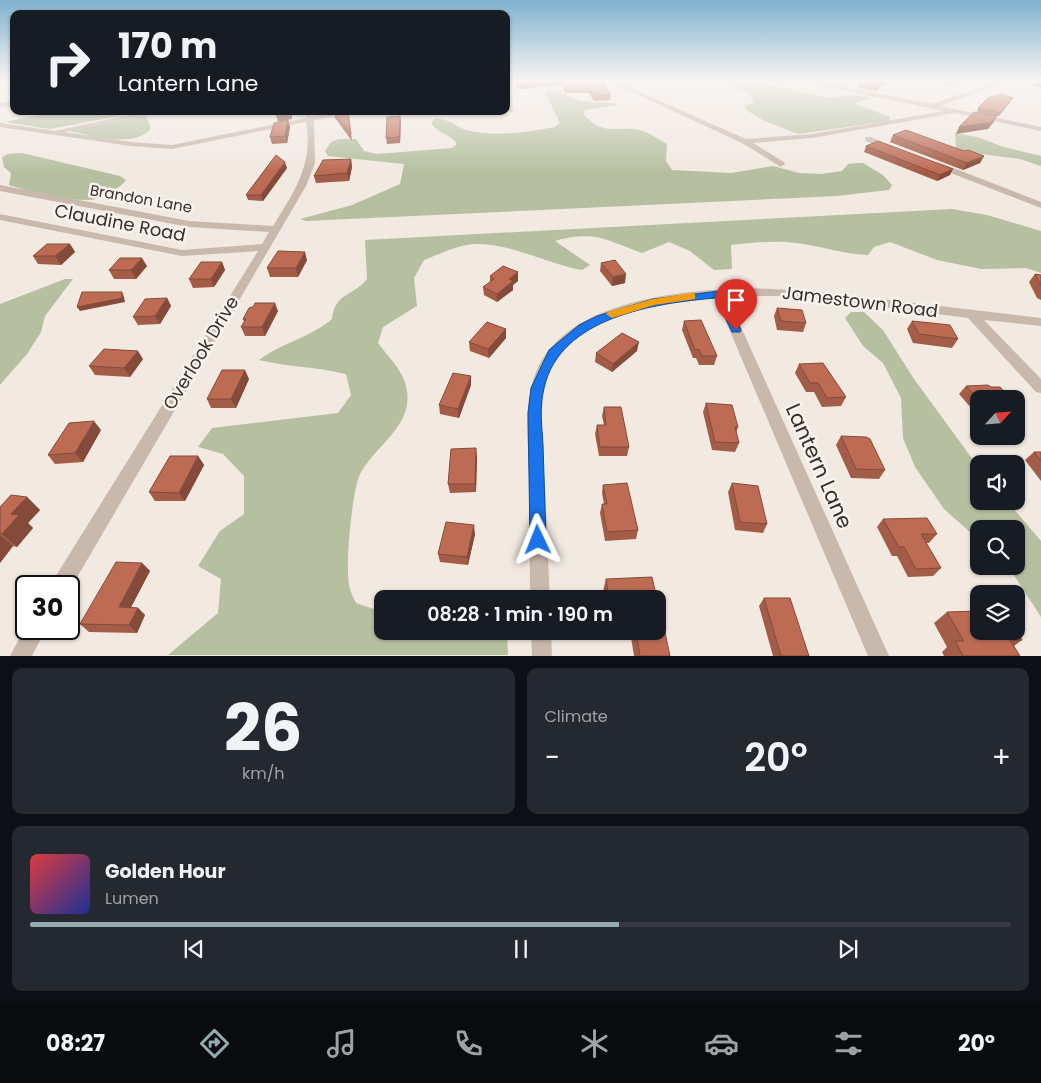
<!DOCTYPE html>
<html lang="en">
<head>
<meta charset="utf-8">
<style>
	body { margin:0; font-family:Poppins,sans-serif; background:#242831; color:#f1f3f6; height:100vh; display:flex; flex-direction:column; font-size:19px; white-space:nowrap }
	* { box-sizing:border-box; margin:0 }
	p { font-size:16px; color:#9ea1a6 }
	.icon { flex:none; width:28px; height:28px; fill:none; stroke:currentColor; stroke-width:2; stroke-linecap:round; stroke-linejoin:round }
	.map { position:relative; height:656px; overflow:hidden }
	.panel { display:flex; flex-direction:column; gap:12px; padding:12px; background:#0d0f14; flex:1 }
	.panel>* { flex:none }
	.banner { position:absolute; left:10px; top:10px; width:500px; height:105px; border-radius:10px; box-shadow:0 1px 4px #0004; background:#171b24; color:#f1f3f6; overflow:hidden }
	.needle { width:32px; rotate:64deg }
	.fabs { position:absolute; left:970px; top:390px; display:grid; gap:10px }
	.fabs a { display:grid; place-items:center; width:55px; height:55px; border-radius:10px; background:#171b24; box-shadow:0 1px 4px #0004; font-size:25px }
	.speed { position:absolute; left:15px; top:575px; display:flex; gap:10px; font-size:25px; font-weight:700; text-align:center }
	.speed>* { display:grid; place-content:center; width:65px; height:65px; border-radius:50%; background:#171b24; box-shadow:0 1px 4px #0004; line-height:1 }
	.speed .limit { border:2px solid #111; border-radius:8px; background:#fff; color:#111 }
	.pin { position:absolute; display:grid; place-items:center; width:42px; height:42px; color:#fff; margin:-51px -21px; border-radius:50% 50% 50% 0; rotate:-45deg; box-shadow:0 0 5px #0007 }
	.pin .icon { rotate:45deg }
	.me { position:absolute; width:55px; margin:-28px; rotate:358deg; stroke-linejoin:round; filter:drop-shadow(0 0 4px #0008) }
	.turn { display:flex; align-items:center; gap:18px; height:105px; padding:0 25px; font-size:22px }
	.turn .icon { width:65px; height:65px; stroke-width:2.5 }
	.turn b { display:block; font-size:35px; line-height:42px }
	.big { font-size:38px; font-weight:600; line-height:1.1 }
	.panel .card { flex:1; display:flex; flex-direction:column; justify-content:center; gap:8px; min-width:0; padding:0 18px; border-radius:10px; background:#242831 }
	.panel .dial { align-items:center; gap:0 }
	.dial b { font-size:65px; line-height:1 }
	.song { display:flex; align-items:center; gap:15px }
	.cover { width:60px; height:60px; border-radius:8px; background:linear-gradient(135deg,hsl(0 70% 55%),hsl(230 70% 35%)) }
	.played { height:5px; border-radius:2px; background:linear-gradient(90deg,#94acae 60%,#363941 60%) }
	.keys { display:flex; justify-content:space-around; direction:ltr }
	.heat { display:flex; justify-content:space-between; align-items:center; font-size:28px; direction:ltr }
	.panel .tiles { flex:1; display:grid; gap:12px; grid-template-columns:1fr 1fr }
	.card:last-child { grid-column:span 2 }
	.trip { position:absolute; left:374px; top:590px; width:292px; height:50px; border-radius:10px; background:#171b24; box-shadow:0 1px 4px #0004; font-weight:600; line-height:50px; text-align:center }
	.tab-bar { display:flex; height:80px; justify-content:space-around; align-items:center; background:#090b0e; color:#9ea1a6 }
	.tab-bar .icon { width:35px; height:35px }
	.tab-bar .on { color:#94acae }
	.tab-bar b { font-size:22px; color:#f1f3f6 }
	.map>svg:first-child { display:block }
	.green { fill:#b6c0a1 }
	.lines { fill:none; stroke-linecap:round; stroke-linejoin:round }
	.street { fill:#c9b9ad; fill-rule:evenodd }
	.wall { fill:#a35c47 }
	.shaded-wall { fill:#844b3a }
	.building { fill:#bd6b53; stroke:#844b3a }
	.route { fill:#1a73e8; stroke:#114b97 }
	.slow { fill:#f59e0b }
	.labels { text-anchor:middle; stroke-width:5; stroke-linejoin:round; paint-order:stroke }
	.far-street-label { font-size:15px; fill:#382f2b; stroke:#f9f3ed }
	.street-label { font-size:18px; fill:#382f2b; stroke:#f9f3ed }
	.near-street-label { font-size:21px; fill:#382f2b; stroke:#f9f3ed }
</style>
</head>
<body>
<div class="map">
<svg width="1041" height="656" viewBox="0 0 1041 656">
	<rect width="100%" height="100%" fill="#f2e9e1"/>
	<path class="green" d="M718,81H753L824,97C841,98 855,92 871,98L854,103L890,117L889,121L798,134L765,121L746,110L744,105L754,103L749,93Z
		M552,90L581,101L613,103L619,105L585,110L584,115C603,135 612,127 635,129C647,131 657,138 667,144L666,161L672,170L731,173L773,166L799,173L821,174L842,171L848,164L856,163H863L883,175L892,185L889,190L837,196L306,221L300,219L352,205L400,184L404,164L328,156L325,151L331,142L339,139H356L364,151L377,154L452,148L457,144C451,134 438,134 431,123L434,119C448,117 456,128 470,131C497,137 528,132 555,127L560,123L545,93L546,91Z
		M59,111H146L50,129L5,122Z
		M146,115L151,129C131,149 91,135 68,131Z
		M955,133L977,137L1004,147L1041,156V166L1020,159L965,152L956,148Z
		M22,153L120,176L126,180C121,188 99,200 89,200C63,200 34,193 9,185L11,173L4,167L2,157L8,154Z
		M952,209L987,215L1041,231V273L1026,268L981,269L937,260L890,242L874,247L868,255C842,254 821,246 796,243C774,240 753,243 731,245L732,269L714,270L690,251L669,242L642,253C606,240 595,230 555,241L590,265L582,270C547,264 516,245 479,244C461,243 440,254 424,260L414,278L417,306L383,327L378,343C390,359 404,371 407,391C413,429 369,449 358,479C352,499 344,570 350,589C351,594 354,598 356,603L374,609H382V631H507L508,655H168L218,613L221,579L198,566L220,531L244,514V476L223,454L198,447L212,428L338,413L351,395L346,374C317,367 288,367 259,360C283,342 308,339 332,319C335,292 353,297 367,279L365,240Z
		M65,279H73L45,316L41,332L27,354L0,385V304Z
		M851,312H864L883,330L914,379L979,468V501H1007L1041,541V617L1008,566H1016V529H979V540L944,509L915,467L903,438L901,398L883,363L863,346L845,318Z"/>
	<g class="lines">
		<path class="street" d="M608,81H615L746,139L812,134L944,111L808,83L805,81H815L932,104L1000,81H1008L940,106L1041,127V131L955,113L812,138L753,143L784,162L785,164L781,167L742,143Z
			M14,101V105L0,107V103Z
			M506,108L513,109L515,110L511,112L504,111H506Z
			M147,111H162L65,132L131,142L172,145L306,118L305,111H312L313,116L337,111H454L451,113L340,115L314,120L315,163L306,186L69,591V586H52L54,579L258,251L182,256L0,220V214L182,250L262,244L269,232L189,227L0,191V185L189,221L273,226C294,192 314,164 306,122L172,149L131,146L0,127V123L55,131Z
			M865,137H871L895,148L891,150L865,141Z
			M938,162L1041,202V208L935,167L934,165Z
			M751,288L813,291L1041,318V326L984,320L1041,379V393L1036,392L968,318L813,298L778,296H727L889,656H868L715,296C663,301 585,313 555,362C534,394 544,451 545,489C547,525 548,562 550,599H530C530,557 529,515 529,474C528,440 523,404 536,372C566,299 684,290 751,288Z
			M26,626V629H46L32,656H10Z
			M531,631H551L552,656H532Z"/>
	</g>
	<path class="wall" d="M511,81H603L611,95L610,100L594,101L589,93H565L562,85L519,89Z
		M765,81H782L776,83Z
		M888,81L876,91L857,87L858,84Z
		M935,81H963L949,85Z
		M1035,81H1041V88L1032,86Z
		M1011,101L999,116L977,112L978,108Z
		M333,111L349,117L352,141L335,118Z
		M400,116L401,121L400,143L387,144L386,138Z
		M288,120L290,127L287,143L272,144L270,137Z
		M893,135L964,151L984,156L980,163L963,170L890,142Z
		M866,146L950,175L937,181L864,152Z
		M351,159L352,167L349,181L316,183L314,176Z
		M287,168L263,201L248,200L246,195Z
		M70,244L75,252L61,265L38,264L33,256Z
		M307,260L298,277H270L267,268Z
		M222,262L225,270L214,287L193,288L189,279Z
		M601,263L625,283L612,286L600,271Z
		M147,266L136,279H114L109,270Z
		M518,272V281L513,285V290L497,302L484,295L483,287L490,282V276Z
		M1035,274L1041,275V300L1037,298L1029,282Z
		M167,298L171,306L160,324L138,325L133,317Z
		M253,307L278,311L265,336H245L241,327L244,322L243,319Z
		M777,308L806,323L803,332L777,330L774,316Z
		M684,321L717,356L714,365H699L696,358H693L682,330Z
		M912,321L958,339L952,348L913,343L907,329Z
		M506,329V338L489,358L470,351L469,342Z
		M637,351L612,372L595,362L596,353Z
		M143,359L130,377L95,375L89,366Z
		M799,364L846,397L841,406L822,407L814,392H806L795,373Z
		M471,376V385L459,418L440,414L439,405Z
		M249,379L236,408H211L207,399Z
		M966,386L979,399V417L959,394Z
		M706,403L738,427L736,433L739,443L735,452L712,450L703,412Z
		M604,407L629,447L627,456H599L595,434L597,425H604L602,416Z
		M101,430L83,462L55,464L48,455Z
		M841,436L885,470L879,479L851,478L836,445Z
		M1034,452H1041V481L1025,460Z
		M198,456L204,465L185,501H155L149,492Z
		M477,457L476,492L450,493L448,484Z
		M732,483L767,524L763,533L735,530L728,492Z
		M603,485L638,530L636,539L605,541L600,513L602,504H604L602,493Z
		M27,497L40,510L28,523L33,528L17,547L13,546L0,563V507Z
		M883,519L937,534L929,543H926L941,568L933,576L908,577L897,556H892L877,527Z
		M475,534L468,565L440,562L438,554Z
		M142,563L150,571L131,607L138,608L145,615L137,633L89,632L80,624Z
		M606,579L657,599H605L603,591Z
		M764,598L809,656H773L759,606Z
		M947,612L1022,640L1014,646L1020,656H944L942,652L947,647L934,623Z
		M630,631H658L670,656H634Z"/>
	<path class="shaded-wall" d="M562,81V85L519,89V84Z
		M644,81H656L644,83Z
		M886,81H888L876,91L877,88Z
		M951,81H963L949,85Z
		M291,111L292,116V119L278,122L276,115Z
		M400,116L401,121L400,143L399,137Z
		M997,116L993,123L988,129L956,134L959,127Z
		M288,120L290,127L287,143L285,136Z
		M984,156L980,163L963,170L967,163Z
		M351,159L352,167L349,181L347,173Z
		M285,162L287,168L263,201L261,195Z
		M953,169L950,175L937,181L940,175Z
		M70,244L75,252L61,265L55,256Z
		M305,252L307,260L298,277L296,268Z
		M142,258L147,266L136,279L131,270Z
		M222,262L225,270L214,287L211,279Z
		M518,272V281L513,285V290L497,302V294L509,279Z
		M626,274L625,283L612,286L613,277Z
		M122,292L124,297L125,302L80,311L77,307Z
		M167,298L171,306L160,324L155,316Z
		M275,303L278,311L265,336L262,327Z
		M506,329V338L489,358L488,349Z
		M639,342L637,351L612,372L613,364Z
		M138,351L143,359L130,377L124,368Z
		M245,370L249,379L236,408L231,399Z
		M471,376V385L459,418L458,409Z
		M94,421L101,430L83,462L75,453Z
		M476,448L477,457L476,492L475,484Z
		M198,456L204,465L185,501L179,493Z
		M27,497L40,510L28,523L33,528L17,547L2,534L11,514Z
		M474,525L475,534L468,565L467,557Z
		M0,535L13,546L0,563Z
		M142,563L150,571L127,615L119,607Z
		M138,608L145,615L137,633L129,625Z"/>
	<path class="building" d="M515,81H560L519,84Z
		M562,81H603L611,95L595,96L589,88L565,89Z
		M862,81H886L877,88L858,84Z
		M1001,94L1013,98L1000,113L978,108L988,98Z
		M277,111H290V112L276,115Z
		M333,111H348L351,134Z
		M974,112L997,116L992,122L959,127Z
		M400,116L399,137L386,138L387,117Z
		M288,120L285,136L270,137L274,123Z
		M906,130L964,151L968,150L984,156L967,163L893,135Z
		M878,141L953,169L940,175L866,146Z
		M276,155L285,162L261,195H246Z
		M351,159L347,173L314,176L323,160Z
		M47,244H70L55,256H33Z
		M278,251L305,252L296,268H267Z
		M120,258H142L131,270H109Z
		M615,260L626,274L613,277L601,263Z
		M201,262H222L211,279H189Z
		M503,266L518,272L509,279L513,281L497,294L483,287L494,279L490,276Z
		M1035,274L1041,275V286Z
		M82,292H122V298L77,307Z
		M167,298L155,316L133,317L145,299Z
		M255,303H275L262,327H241L246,319H243L249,308L253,307Z
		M777,308L802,310L806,323L781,321Z
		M701,320L717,356H702L699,349L695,350L684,321Z
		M912,321L950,325L958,339L919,334Z
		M487,322L506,329L488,349L469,342Z
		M622,333L639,342L613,364L596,353Z
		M104,349L138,351L124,368L89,366Z
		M823,363L846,397L827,398L818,383H810L799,364Z
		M222,370H245L231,399H207Z
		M453,373L471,376L458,409L439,405Z
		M988,385L991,387H1000L1011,399H979V400L966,386Z
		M706,403L732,405L738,427H735L739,443L715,442Z
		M604,407H621L629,447H600L597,425H606Z
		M94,421L75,453L48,455L69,423Z
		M841,436L866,437L870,439L885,470L856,469Z
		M476,448L475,484H448L451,449Z
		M1034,452H1041V461Z
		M170,456H198L179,493L149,492Z
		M627,483L638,530L607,532L602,504H607L603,485Z
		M732,483L758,486L767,524L740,522Z
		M11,495L27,497L11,514L19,515L2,534H0V507Z
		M927,518L937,534H921L941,568L916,569L904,547H899L883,519Z
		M446,522L474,525L467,557L438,554Z
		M116,562L142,563L119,607L138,608L129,625L80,624Z
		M652,577L657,599H609L606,579Z
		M764,598H790L809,656H781Z
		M658,600L670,656H640L636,631H658Z
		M979,611V631H1016V630L1022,640H1010L1020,656H963L955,641H964L947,612Z"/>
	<linearGradient id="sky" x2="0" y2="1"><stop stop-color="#7fb1d0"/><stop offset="0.47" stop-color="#f9f5f2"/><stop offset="1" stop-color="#f9f5f2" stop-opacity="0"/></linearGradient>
	<rect width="1041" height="172" fill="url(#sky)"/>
	<path class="route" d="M720,291L725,294L741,330L740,332H732L716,298C655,303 560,317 544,388C539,407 542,427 543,445C544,477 545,508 546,540L544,545L538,547L532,545L530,540L528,413L531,388L549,350L579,325L597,316L653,299Z"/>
	<path class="slow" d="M692,293L695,294V299L654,305L612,318L606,314L608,312L653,299Z"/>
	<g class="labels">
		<g class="far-street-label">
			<text transform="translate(141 199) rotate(10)" y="5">Brandon Lane</text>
		</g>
		<g class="street-label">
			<text transform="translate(120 223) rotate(11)" y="6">Claudine Road</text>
			<text transform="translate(860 302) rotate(7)" y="6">Jamestown Road</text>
			<text transform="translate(201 353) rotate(-59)" y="6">Overlook Drive</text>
		</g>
		<g class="near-street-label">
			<text transform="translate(819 466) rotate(66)" y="7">Lantern Lane</text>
		</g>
	</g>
</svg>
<div class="fabs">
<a><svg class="needle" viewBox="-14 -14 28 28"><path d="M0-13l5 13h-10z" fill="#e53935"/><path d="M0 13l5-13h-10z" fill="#9ea1a6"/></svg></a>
<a><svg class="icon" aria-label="sound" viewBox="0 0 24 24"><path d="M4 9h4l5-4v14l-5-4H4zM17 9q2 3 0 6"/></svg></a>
<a><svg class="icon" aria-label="search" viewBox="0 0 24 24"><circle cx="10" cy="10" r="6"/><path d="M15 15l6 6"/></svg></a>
<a><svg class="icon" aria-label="layers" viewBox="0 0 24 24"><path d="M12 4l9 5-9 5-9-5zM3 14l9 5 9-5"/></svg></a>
</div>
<div class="speed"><div class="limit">30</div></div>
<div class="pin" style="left:736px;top:330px;background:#d93025"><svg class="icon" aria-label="arrive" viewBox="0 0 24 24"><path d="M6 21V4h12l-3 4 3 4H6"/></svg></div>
<svg class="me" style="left:538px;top:540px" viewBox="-20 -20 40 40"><path d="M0-17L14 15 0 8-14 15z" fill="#1a73e8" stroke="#fff" stroke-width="4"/></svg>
<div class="trip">08:28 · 1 min · 190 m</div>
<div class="banner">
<div class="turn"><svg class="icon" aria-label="right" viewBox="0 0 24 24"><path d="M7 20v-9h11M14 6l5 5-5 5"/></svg><div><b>170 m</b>Lantern Lane</div></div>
</div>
</div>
<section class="panel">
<div class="tiles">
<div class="card dial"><b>26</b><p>km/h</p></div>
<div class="card"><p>Climate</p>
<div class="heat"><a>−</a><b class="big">20°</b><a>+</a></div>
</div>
<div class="card">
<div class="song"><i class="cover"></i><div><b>Golden Hour</b><p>Lumen</p></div></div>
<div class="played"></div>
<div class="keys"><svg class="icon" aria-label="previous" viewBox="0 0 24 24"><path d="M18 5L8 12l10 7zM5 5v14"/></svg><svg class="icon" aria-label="pause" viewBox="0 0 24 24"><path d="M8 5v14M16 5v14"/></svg><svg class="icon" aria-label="next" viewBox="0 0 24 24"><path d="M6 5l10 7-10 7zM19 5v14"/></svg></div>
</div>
</div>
</section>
<nav class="tab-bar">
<b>08:27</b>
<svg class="icon on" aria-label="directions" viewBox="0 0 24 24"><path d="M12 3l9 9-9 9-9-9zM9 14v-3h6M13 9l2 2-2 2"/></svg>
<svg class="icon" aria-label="music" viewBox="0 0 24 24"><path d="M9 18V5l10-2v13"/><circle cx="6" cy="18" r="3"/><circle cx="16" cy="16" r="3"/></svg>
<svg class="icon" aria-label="phone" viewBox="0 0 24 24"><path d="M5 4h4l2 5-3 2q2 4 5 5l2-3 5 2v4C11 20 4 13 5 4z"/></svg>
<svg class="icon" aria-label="climate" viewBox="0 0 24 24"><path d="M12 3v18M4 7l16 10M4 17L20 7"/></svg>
<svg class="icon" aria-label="car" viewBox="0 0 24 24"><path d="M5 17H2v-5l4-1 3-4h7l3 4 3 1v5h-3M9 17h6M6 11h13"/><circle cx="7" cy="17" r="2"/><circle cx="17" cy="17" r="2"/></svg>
<svg class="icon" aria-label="filters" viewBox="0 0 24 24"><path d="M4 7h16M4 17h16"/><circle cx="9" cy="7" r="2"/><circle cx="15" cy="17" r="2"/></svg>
<b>20°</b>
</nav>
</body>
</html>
